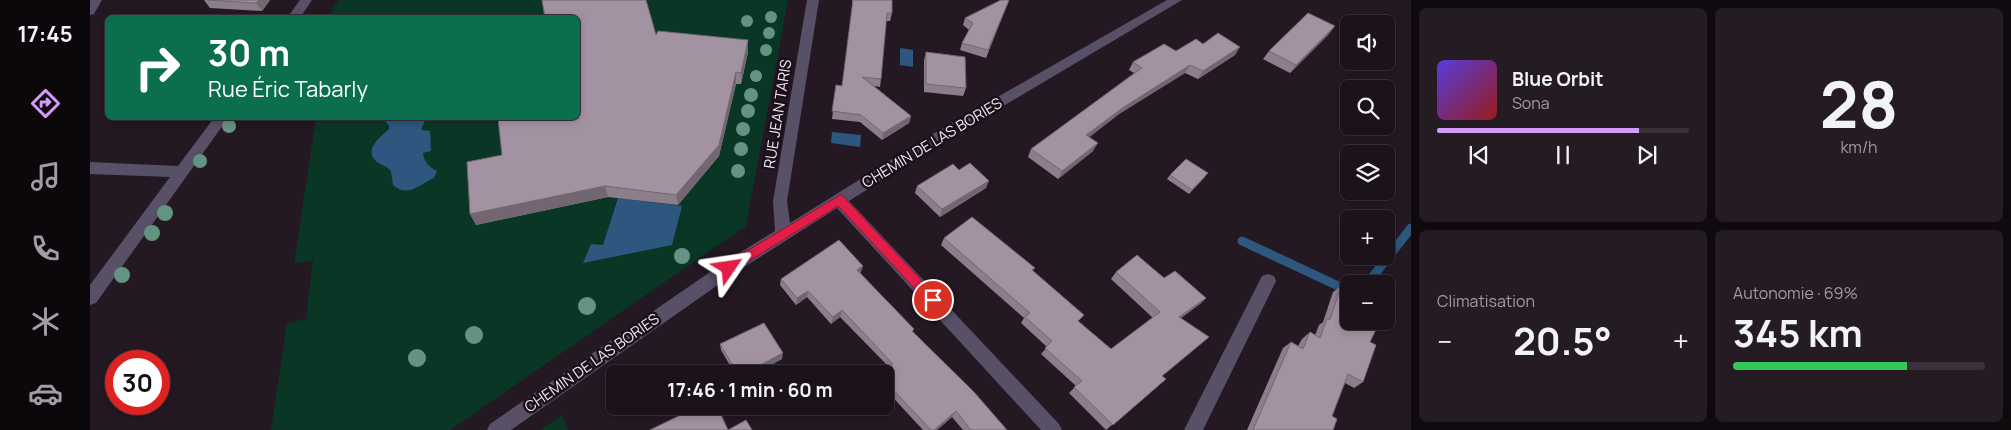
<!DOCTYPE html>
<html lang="fr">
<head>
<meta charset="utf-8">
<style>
	body { margin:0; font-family:Manrope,sans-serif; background:#241b23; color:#f1f3f6; height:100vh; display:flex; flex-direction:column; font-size:19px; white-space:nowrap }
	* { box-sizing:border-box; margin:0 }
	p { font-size:16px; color:#a09ea2 }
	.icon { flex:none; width:28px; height:28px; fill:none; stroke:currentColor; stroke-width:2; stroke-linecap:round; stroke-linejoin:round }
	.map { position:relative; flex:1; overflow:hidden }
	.drawer { display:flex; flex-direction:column; gap:8px; padding:8px; background:#0f0a0e; width:600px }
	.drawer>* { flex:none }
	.banner { position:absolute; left:15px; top:15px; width:475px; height:105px; border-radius:8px; box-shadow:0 2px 8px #0003,0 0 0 1px #393239; background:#0b6e4f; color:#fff; overflow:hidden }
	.fabs { position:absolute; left:1250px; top:15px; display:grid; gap:10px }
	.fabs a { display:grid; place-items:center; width:55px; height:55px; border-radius:8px; background:#1b121a; box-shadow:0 2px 8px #0003,0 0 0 1px #393239; font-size:25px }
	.speed { position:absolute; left:15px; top:350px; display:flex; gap:10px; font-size:25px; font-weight:700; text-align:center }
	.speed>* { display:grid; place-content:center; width:65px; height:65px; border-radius:50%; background:#1b121a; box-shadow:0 2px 8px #0003,0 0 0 1px #393239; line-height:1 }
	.speed .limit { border:8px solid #d22; background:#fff; color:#111 }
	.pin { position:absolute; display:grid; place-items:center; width:42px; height:42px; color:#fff; margin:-21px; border:2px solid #fff; border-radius:50%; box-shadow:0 1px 5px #0007 }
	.me { position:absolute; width:55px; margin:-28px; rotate:58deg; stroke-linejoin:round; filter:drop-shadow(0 0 4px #0008) }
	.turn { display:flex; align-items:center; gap:18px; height:105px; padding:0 20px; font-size:22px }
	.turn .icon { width:65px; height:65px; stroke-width:2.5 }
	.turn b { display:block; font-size:35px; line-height:42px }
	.big { font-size:38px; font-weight:700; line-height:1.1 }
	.drawer .tile { flex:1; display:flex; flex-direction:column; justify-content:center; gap:8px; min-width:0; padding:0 18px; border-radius:8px; background:#241b23 }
	.drawer .dial { align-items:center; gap:0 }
	.dial b { font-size:65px; line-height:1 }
	.song { display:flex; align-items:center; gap:15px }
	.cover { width:60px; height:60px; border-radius:8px; background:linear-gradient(135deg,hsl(250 70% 55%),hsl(0 70% 35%)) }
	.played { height:5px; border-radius:2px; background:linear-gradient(90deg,#d39cfc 80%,#393239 80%) }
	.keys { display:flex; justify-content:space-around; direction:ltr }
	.heat { display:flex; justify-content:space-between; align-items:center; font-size:28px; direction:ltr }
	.charge { height:8px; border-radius:4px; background:linear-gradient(90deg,#34c759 69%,#393239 0) }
	.drawer .tiles { flex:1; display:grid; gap:8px; grid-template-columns:repeat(2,1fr) }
	.trip { position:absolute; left:516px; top:365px; width:288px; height:50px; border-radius:8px; background:#1b121a; box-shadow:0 2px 8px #0003,0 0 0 1px #393239; font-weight:700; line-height:50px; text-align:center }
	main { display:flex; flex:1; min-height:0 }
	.tab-bar { display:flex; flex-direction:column; width:90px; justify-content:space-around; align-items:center; background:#0b070a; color:#a09ea2 }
	.tab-bar .icon { width:35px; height:35px }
	.tab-bar .on { color:#d39cfc }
	.tab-bar b { font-size:22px; color:#f1f3f6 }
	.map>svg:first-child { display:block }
	.green { fill:#0a3626 }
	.water { fill:#2d577e }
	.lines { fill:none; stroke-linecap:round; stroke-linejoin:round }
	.stream { stroke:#2d577e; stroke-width:9 }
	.minor { fill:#585066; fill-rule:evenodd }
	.tree { fill:#639381 }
	.wall { fill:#8c7e8b }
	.shaded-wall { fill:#726771 }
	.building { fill:#a393a2; stroke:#726771 }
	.route { fill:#e11d48; stroke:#92132f }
	.labels { text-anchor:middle; stroke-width:5; stroke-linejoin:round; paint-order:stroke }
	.street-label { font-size:15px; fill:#f1e8f0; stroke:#1a0f1a }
</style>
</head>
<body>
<main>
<nav class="tab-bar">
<b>17:45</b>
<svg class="icon on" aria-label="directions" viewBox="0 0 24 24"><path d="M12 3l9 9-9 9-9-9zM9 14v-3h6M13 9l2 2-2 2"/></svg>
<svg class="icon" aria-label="music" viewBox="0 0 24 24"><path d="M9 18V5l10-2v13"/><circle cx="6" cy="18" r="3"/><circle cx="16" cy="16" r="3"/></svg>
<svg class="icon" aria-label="phone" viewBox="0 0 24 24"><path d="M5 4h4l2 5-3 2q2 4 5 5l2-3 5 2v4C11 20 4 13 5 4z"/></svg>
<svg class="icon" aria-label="climate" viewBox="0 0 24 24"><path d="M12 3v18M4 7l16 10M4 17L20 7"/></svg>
<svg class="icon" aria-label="car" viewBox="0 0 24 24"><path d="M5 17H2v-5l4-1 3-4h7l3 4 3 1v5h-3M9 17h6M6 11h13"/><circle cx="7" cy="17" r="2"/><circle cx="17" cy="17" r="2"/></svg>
</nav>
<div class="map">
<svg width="1321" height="430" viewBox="0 0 1321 430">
	<rect width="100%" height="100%" fill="#241823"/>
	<path class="green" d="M249,0H698L656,226L360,430H181L197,323L216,319L223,260L204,264L226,118H488V18L241,17L242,9Z
		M472,415L478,430H450Z"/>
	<path class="water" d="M810,48L823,50V67L810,65Z
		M293,118H336L331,130L340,131L341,151L333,153C334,162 339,167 347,171L344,178C331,183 318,199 303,185L301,171C297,166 291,165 287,162C272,149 292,136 299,129V126Z
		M742,132L771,135L770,147L741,143Z
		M528,198L592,206L582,245L493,263L501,244L513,245Z"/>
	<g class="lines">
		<path class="stream" d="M1152,241L1259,291
			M1277,284L1321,228"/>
		<path class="minor" d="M0,0H12L4,14L0,15Z
			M210,0H222L210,18H197Z
			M717,0H729L697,201L700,223L841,135L1077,0H1092L851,143L759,201L969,424L972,430H951L747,208L645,273L421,430H397L400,424L633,263L685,231L683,201Z
			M124,118H138L6,303L0,305V285L80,177L0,174V162L88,166Z
			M1178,274L1184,276L1186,281L1113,430H1094L1172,276Z"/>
	</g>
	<g class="tree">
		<circle cx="681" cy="17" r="6"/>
		<circle cx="657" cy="21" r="6"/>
		<circle cx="679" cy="33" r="6"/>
		<circle cx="676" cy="50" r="6"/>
		<circle cx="666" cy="76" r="6"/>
		<circle cx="661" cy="95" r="7"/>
		<circle cx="658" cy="111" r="7"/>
		<circle cx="139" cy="126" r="7"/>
		<circle cx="653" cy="129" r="7"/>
		<circle cx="651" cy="149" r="7"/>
		<circle cx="110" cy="161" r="7"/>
		<circle cx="648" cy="171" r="7"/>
		<circle cx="75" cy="213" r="8"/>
		<circle cx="62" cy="233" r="8"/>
		<circle cx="592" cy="256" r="8"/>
		<circle cx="32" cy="275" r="8"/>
		<circle cx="497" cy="306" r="9"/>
		<circle cx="384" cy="335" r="9"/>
		<circle cx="327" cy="358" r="9"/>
	</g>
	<path class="wall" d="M114,0H180L172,11L120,8Z
		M762,0H802V13L800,21H796L791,79L790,87L784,86L821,116L819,123L792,140L770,122L742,119L746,85L752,86L762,12Z
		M918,3L896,58L870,50L872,43L879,30L873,25L875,18Z
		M1239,34L1200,73L1173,59L1179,51Z
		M566,35L658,40V52L651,84H646L629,156L588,205L518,197L386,225L380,214L412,155L488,118Z
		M1113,44L1145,55L1108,79L1095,73L1029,114L999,137L1003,151L968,179L938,157L941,149L1044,73L1039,70L1043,62Z
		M836,52L876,88L873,96L834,92V60Z
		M1080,175L1115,177L1099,194L1077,179Z
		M827,186L896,188L850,217L825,193Z
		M854,238L943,271L989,322L1021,349L1063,318L1021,279L1026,272L1074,278L1116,298L1110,304L1091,318L1119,337L1072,376L1076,379L1016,430L979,393L986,386L951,354L957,347L931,323L934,318L851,245Z
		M771,272L770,273L824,329L823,332L917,430H873L862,417L847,430H833L795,389V374L799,367L750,317L741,324L717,297L706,305L690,285L691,279Z
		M1251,286L1280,342L1273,382L1264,388L1255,383L1242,416L1243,430H1157L1193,348L1201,342L1208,346L1212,339L1220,332L1225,335L1229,325L1233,322L1243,292Z
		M630,344L692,359L664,374H645L631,350Z"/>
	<path class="shaded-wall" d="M169,0H180L172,11L166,3Z
		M1245,26L1239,34L1200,73L1206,65Z
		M658,40V52L651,84V73Z
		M1150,47L1145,55L1108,79L1113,71Z
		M1100,65L1095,73L1029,114L992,143L996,135L1034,107Z
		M646,72V84L629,156L588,205L586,195Z
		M821,116L819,123L792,140L793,133Z
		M1008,143L1003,151L968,179L972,171Z
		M899,181L896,188L850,217L852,209Z
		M515,186L518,197L386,225L380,214Z
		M773,266L771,272L765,277L767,270Z
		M718,291L717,297L706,305L707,298Z
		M1116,298L1110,304L1083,324L1089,317Z
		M752,310L750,317L741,324L743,317Z
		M693,353L692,359L664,374H653Z
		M866,411L862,417L847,430H844Z"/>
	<path class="building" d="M118,0H169L166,3Z
		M452,0H556L566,35L568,31L658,40L651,73L646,72L629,145L586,195L515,186L380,214L377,162L412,155L408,118H488V18H455Z
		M763,0H802V13H797L791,79L772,77L821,116L793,133L771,115L742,111L746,85L752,86Z
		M911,0H919L898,50L872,43L883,23L875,18Z
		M1218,13L1245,26L1206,65L1179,51Z
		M1128,33L1150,47L1113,71L1100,65L1034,107L996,135L1008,143L972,171L941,149L1052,68L1043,62L1074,44L1086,51L1106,39L1113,44Z
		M836,52L875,57L876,88L836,84Z
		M1096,159L1118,173L1102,190L1080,175Z
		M880,163L899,181L852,209L827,186L863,164L869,170Z
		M882,217L945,268L942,270L994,315L988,321L1021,349L1070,312L1026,272L1047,255L1074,278L1085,271L1116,298L1089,317L1119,337L1072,376L1076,379L1023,425L984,387L992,381L955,348L962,341L935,317L940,313L854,238Z
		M749,240L773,266L767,270L824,329L822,331L884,392L917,430H881L866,411L844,430H841L795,381V374H790L803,364L752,310L743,317L718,291L707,298L691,279Z
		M1251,286L1259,290V321H1290L1280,342L1286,345L1273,382L1258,374L1242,416L1247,419L1243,430H1163L1201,342L1213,349L1220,332L1230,338L1237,319L1240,320Z
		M674,323L693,353L653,374H648L630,344Z
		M609,406H627L638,430L656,420L662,430H560Z"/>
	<path class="route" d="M750,195L753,196L847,297L849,300L847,304L843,306L839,304L748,206L643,271H635L633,268L635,264Z"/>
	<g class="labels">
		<g class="street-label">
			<text transform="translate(688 114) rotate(-81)" y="5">RUE JEAN TARIS</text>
			<text transform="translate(842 143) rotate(-31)" y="5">CHEMIN DE LAS BORIES</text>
			<text transform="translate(502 363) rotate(-35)" y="5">CHEMIN DE LAS BORIES</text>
		</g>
	</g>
</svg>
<div class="fabs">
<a><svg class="icon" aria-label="sound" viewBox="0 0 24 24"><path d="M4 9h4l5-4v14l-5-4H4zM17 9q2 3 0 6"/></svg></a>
<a><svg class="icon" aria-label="search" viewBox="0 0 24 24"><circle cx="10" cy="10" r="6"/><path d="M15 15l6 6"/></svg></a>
<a><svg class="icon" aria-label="layers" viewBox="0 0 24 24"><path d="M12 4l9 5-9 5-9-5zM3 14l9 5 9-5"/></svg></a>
<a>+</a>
<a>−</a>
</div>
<div class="speed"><div class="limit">30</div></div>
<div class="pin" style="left:843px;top:300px;background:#d93025"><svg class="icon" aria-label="arrive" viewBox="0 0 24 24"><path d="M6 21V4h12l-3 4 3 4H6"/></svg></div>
<svg class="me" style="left:639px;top:268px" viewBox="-20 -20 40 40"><path d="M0-17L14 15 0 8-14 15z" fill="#e11d48" stroke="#fff" stroke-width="4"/></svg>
<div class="trip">17:46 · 1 min · 60 m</div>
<div class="banner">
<div class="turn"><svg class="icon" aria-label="right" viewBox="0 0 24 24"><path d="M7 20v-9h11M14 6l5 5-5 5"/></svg><div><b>30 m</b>Rue Éric Tabarly</div></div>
</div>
</div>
<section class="drawer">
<div class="tiles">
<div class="tile">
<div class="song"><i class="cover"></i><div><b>Blue Orbit</b><p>Sona</p></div></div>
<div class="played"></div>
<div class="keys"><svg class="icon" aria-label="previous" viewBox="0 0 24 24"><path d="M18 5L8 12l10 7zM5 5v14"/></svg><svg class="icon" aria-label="pause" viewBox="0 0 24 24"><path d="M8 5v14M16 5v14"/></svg><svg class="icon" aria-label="next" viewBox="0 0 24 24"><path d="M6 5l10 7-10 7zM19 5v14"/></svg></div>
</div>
<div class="tile dial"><b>28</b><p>km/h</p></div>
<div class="tile"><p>Climatisation</p>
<div class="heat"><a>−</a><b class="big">20.5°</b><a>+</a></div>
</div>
<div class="tile"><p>Autonomie · 69%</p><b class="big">345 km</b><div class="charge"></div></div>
</div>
</section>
</main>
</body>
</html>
